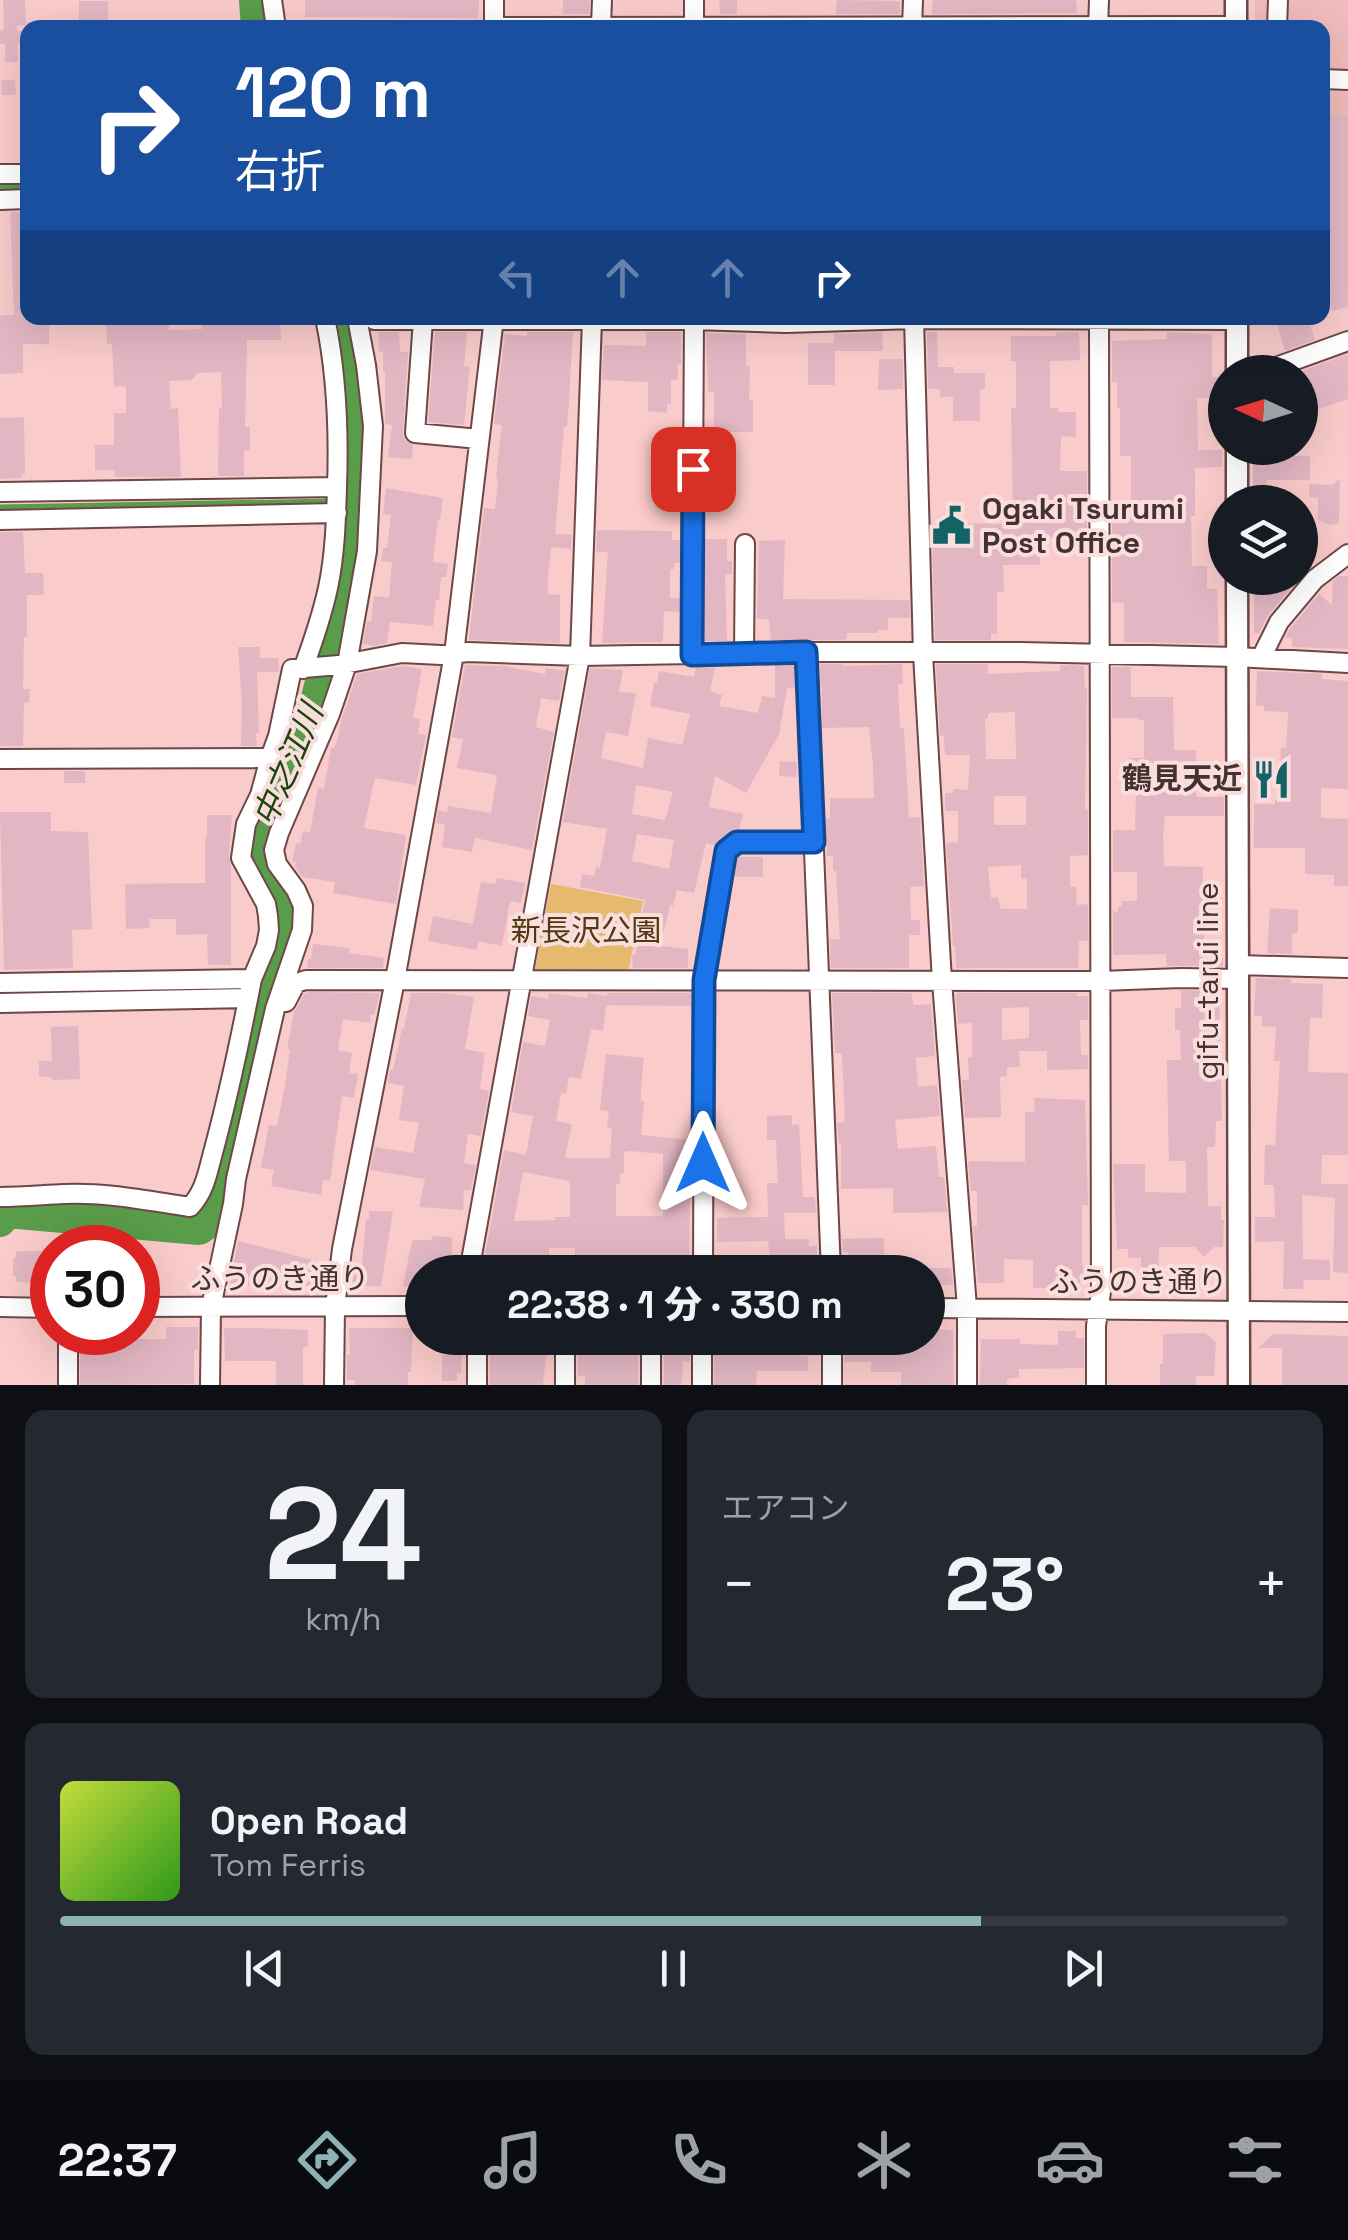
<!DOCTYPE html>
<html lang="ja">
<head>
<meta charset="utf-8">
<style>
	body { margin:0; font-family:"Space Grotesk","Noto Sans JP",sans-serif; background:#242831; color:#f1f3f6; height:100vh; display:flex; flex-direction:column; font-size:38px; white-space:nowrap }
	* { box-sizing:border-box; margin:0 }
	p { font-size:32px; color:#9ea1a6 }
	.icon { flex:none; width:55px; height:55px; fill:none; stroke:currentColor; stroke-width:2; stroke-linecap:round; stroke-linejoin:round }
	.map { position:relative; height:1385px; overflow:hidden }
	.details { display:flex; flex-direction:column; gap:25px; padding:25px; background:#0d0f14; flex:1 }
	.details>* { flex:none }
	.guide { position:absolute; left:20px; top:20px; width:1310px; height:305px; border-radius:20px; box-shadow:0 10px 40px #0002; background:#1a4fa0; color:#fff; overflow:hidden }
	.needle { width:65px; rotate:274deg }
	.buttons { position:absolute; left:1208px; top:355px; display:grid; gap:20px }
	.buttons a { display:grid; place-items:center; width:110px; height:110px; border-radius:50%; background:#171b24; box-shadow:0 10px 40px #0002; font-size:50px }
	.speed { position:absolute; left:30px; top:1225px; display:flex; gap:20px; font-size:50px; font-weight:700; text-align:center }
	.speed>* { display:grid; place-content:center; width:130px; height:130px; border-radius:50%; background:#171b24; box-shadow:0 10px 40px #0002; line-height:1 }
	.speed .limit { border:15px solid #d22; background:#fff; color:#111 }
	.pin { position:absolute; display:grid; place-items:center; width:85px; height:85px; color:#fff; margin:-42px; border-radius:20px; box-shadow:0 5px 15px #0006 }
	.me { position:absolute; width:110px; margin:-55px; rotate:0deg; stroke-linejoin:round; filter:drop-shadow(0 0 8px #0008) }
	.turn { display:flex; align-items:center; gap:35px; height:210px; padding:0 50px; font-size:45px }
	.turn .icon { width:130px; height:130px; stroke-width:2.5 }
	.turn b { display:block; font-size:70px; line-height:85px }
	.lanes { display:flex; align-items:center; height:95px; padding:0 50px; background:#0003; justify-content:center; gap:50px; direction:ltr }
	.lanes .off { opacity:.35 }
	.big { font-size:75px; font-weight:800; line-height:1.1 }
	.details .tile { flex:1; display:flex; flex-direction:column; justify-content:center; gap:15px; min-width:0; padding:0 35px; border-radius:20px; background:#242831 }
	.details .dial { align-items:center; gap:0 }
	.dial b { font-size:130px; line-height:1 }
	.song { display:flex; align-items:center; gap:30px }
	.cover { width:120px; height:120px; border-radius:15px; background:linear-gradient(135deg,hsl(70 70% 55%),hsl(110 70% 35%)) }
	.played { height:10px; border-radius:5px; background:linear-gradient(90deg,#8db2b5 75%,#363941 75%) }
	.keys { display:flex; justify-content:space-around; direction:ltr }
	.heat { display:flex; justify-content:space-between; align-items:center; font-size:55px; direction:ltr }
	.details .tiles { flex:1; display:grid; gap:25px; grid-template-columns:1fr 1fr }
	.tile:last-child { grid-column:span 2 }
	.trip { position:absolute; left:405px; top:1255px; width:540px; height:100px; border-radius:50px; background:#171b24; box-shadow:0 10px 40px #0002; font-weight:800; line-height:100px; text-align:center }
	.tabs { display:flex; height:160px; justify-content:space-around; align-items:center; background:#090b0e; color:#9ea1a6 }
	.tabs .icon { width:70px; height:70px }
	.tabs .active { color:#8db2b5 }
	.tabs b { font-size:45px; color:#f1f3f6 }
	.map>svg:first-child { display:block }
	.built { fill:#f0bbba }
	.green { fill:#e5b96e }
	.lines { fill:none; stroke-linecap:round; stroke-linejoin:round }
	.stream { stroke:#599c49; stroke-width:5 }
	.river { stroke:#599c49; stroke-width:32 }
	.building { fill:#e2b7c3; fill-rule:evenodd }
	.minor-casing { stroke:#6d4847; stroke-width:22 }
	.major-casing { stroke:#6d4847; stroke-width:25 }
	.minor { stroke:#fff; stroke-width:18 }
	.major { stroke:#fff; stroke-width:20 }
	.route-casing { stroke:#114b97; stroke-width:25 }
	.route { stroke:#1a73e8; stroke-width:18 }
	.labels { text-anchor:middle; stroke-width:8; stroke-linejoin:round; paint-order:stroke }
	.poi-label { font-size:30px; font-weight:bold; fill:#443231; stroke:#fadedd; text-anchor:start }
	.park-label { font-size:30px; fill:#513a0f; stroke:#fadedd }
	.street-label { font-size:30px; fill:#443231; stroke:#fadedd }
	.water-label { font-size:32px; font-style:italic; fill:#19460d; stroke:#fadedd }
</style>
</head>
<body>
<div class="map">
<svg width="1348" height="1385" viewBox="0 0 1348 1385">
	<rect width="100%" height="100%" fill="#f9cbca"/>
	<path class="built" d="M1255,0H1348V194L1323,193L1322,28L1255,27Z"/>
	<path class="green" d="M551,884L643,901L628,972L535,970Z"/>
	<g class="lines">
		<path class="stream" d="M0,187H28
			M0,507L332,501"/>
		<path class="river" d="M255,0L257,28
			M0,1221L7,1212L199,1229L212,1220L266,994L285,932L287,910L279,891L260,868L256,855L257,838L315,706L346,582L355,443L353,393L340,318"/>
	</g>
	<path class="building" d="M3,0H25L26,25L17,26V31L28,30V43L17,44L18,62H5V44H0V31L4,29Z
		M305,0H479L478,18L305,17Z
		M563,0H590L589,14H563Z
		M719,0H737V14H720Z
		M837,0L900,1V14H836Z
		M933,0H1076L1077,13L932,14Z
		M79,1H108V20L106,22H79Z
		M1,80H15L16,95H2Z
		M1322,115L1348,116V307L1332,311L1325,287L1330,286L1322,262Z
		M10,212H28V318H49V344H23V373L0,374V315H14Z
		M106,318L169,320V330L202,329V318H280L281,340H247L245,427H250V450L244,451V476H218L219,408L222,407L221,372L198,373L192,380L169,381L171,409L178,408L181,477H115V470H95V445H114V413H126V386L114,387L112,344H107Z
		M1275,318H1308L1315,340L1285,351Z
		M378,332H399L400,352H408L403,432L404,439L413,445L412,459L388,457L392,425L385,424V371H383V352H379Z
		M435,332H467L464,366L470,367L464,425L428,422Z
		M527,332H573L569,401L567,427H564L555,534L572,535L571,549L551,547L548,579V594L560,595V643L469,640L484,508L495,509L498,481L496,476L502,425L494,424L505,334L527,336Z
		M646,332H681V364H678V380H671V404H667V413L648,411V382L602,380L604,345L646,346Z
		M882,332L883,351H835V385H808V343H834V334Z
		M927,332H937L938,367H954V373H985V389H980V421H953V397H940V389H928Z
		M1056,332H1079L1080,360L1050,361V408H1058V412H1076V437L1061,436L1060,471H1087V540H1070V537L1040,538V565H1003L1004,592H997V634H991V640H935L932,540H935V529H946V523L1010,524V519H1013L1011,408H1016V361H1011V336H1056Z
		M1167,332L1212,334V377H1218V398H1197L1198,450H1222V467L1195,468V516H1191L1192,566H1207V589H1217L1219,644L1124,642V603L1112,602V504H1131V456H1120V408H1117V382H1112V341L1167,339Z
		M706,333L746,334V366H750L749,400H753V432H714V392H708Z
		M1348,354V399L1313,411L1302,371Z
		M879,359H903V389L878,390Z
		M24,417L25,474H22V478L0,479V418Z
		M1272,456H1310V480H1267L1266,487L1253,488V462H1272Z
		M1340,479L1339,523L1331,525L1318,520V498L1309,497V484L1331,485Z
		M386,488L443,498L440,520L438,519L433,562L448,564L446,577H441L439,600H436L433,626L390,622L387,643L374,646L363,644L367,621L371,622L374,596L389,598L392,562L381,561L383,548H387L391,515L383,514Z
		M597,530L672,531V540H680V563H675L674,569H670V598H680V612L664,611L663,640L661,642L602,643L608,552H596Z
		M0,532H23L25,573H43L44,595H27V637H24L23,689H30L29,702L24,703L23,746H0Z
		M705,539H727V561H732V574H725L727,641H705Z
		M785,540L783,599L909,600L910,618H888V630H878V633H847V638L843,640H771L769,619H757L759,541Z
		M1300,543H1314V558H1300Z
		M1340,576H1348V649L1292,647V638H1285L1290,629L1319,594L1332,605L1333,581Z
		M1254,578L1299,579L1269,614L1259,633H1254Z
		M238,647H260V658H278L279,672H257L259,733H256L257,746H241L242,702Z
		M822,664H843V666L902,664L903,684H898L900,728H904L909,818L920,817L924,886L910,887L911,920H920V935H909V968H831L830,939H840L836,871H833V856H827L826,819H830V798H874L873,765L869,727L822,728V687H820L819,666Z
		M936,664H988V674L1060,671V665L1084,666L1085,689L1087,687L1085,810H1088V855L1070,856V887H1076L1077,905L1088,904V941H1079L1078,968H956L955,946H953L946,843L958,842V811H945V793H953V789L968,790L970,755H945L944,735L940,736ZM1015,712L1016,759H986L985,718H988V713ZM994,796H1026V825H994ZM1021,865V878H1027V909H1001L997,897L991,898L988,867Z
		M465,665L503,666L545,674L546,668L565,671L559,701L541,698L536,727L554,732L532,850L475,838L472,852L442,847L445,825L436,823L438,810L447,812L448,806L491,813L497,775L457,768L463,739L452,737Z
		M775,665H793L794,668L795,688H787L779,734L746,793L715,776L709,807L743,814L739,830L729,832L716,845L706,843L694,893L677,890L673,906L670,905L660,946L688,949V968H633L632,955H635L645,900L580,887L582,874L594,876L596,867L600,868L607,829L563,822L590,668L623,670L619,692L636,693L628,736L606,732L601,758L643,768L648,738L682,745L690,714L650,706L654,682L657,683L659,671L694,677L696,667L715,668L710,691L722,695L719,706L758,713L762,696L775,698ZM636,785L673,792L665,820L632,814ZM637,834L674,840L669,869L632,861Z
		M403,666L422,669L413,718L420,719L418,734L426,735L416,785L375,778L364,828L406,835L396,904L333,893L335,882L302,877L295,867L296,862L292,861L296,843L300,844L303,831L310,833L318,788L324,789L331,748H334L337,741L342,718L357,674Z
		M1112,667H1131V697H1173L1174,750H1196V797H1224V816H1165L1163,836L1164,866L1203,867V895H1210V909H1205L1203,958H1223V966H1167L1166,954L1113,955V911L1118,912V907H1122V901H1137V872H1113V830H1135L1136,793H1128V758H1144V720H1139V718H1112Z
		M1257,671L1322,674V679L1348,681V789L1321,788V818L1348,819V886H1334V875L1305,874V848H1254V804H1275V800H1286L1287,767L1280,766L1281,747L1286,748L1288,712L1264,711V706H1256Z
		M780,761L797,762L796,777L779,776Z
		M64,771H85V783H64Z
		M0,812H51V831L88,832L92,929L72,930L73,968L4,970Z
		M207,815H232L229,856L231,865V965H208L207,934L176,935V919H149L150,928L126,929L125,884L205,883V839L207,838Z
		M763,857V877H734L738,857Z
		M497,878L525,883L521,903L510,901L502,946L478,941L477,950L428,941L433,916L473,924L481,882L495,884Z
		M1270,908L1298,910V932L1292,934V954L1267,953Z
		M313,944L350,948L349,953L384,958L383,968H307L308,959H311Z
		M1256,978L1291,979V983L1323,984L1322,1018L1310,1017L1308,1072L1348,1073V1155H1322L1321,1184H1348V1273L1333,1272L1335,1198L1302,1195L1303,1259L1330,1260V1280H1304L1303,1289H1283L1284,1241L1255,1242V1217H1275L1274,1185H1264L1265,1145H1275L1280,1061H1274L1276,1027L1262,1026V1016H1254Z
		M1181,990L1208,991L1204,997H1219L1222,1121H1216L1215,1147H1207L1208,1206H1221V1220H1224L1223,1247H1214L1204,1257L1195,1247H1159L1158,1280L1141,1279V1258H1128V1249H1117L1113,1164H1145V1192L1186,1193V1161H1169L1168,1122L1167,1060H1181L1180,1030H1175V1008H1181Z
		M308,992L380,993L374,1015L371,1014L370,1023L343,1019L338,1050L352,1053L349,1073L358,1074L354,1098L342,1096L330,1181L323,1180L321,1195L271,1186L274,1170L261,1168L269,1125L277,1126L285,1085L290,1050L287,1049L294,1012L305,993Z
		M411,993H445L474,997L465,1049L485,1053L480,1089L489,1091L481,1136L468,1134L464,1163L476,1165L471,1190H464L463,1210L419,1207L425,1179L370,1170L375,1147L413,1153L419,1123L399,1120L404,1086L388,1083L390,1070H393L402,1028L404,1029Z
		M549,993L587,998L588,993L607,996V993H691V1006L606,1005L603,1031L591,1029L581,1079L569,1077L566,1094L561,1093L556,1121L572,1124L565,1158H610L612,1128L607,1127L609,1111L600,1110L606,1054L644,1058L641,1089V1101H644L641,1135L691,1140L688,1175H691L689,1260H638V1272H606V1260H575V1248H549V1272H482L504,1150L526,1155L533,1116L511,1112L523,1042L545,1046L550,1020L528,1016L531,996L548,999ZM630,1151L663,1154V1216H616V1184H620V1173H624V1152ZM523,1172L570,1181V1217H555V1220L514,1221Z
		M832,993H911L914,1005L931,1004L935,1056L916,1058L918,1087L937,1085L940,1116L895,1120L898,1149L936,1146L939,1177H944L947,1212L893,1213V1188L841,1189V1144H839L837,1123L845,1122L842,1053H835Z
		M957,993H1077V996H1088V1020H1080L1081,1055H1088V1069L1047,1070V1051H1019L1020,1067H1007V1076L1000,1077L1001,1117L965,1118L962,1080H969L968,1058L972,1057V1023L958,1024L956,995ZM1029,1007V1038L1002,1040V1008Z
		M78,1026L80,1079L52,1080V1077H39V1061H52L51,1027Z
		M1034,1098L1085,1100L1088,1205H1082V1266H1088V1283H1073V1289L1033,1288V1260L1004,1259V1283H978L973,1226H977V1191H971L968,1161L1025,1162V1112H1035Z
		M792,1115V1125L799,1124L803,1197H815L816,1213H784L785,1239H809V1246H817V1272H771L768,1241L717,1242V1218L768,1217L767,1183H778L776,1140H767V1116Z
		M369,1211H393L381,1286H350L353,1264H362L366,1219H369Z
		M433,1236L452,1237L451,1272H422V1286H403L412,1240H432Z
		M884,1238V1257L848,1258V1252H843L842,1239Z
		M238,1241L328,1264L323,1286L230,1285Z
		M16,1251H52V1283L16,1282V1276H13V1258H16Z
		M928,1268H951L953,1285L928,1286Z
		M166,1327H198V1350H194V1384L80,1385V1332H125V1339H166Z
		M258,1328L308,1330V1347H303V1385H276V1361H225L224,1328Z
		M349,1328H413L411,1372H408V1385H355V1380H347V1355H350Z
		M928,1329L953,1330L954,1385H901V1372H871V1362H844V1338L901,1340V1338H928Z
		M1058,1331H1076V1338H1084V1368L1019,1369V1377L1007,1379V1385H980L981,1339H1020V1344L1058,1345Z
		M1205,1333L1216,1342L1214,1376H1196V1385H1160V1364H1163V1334Z
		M1273,1334L1348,1336V1385H1282V1348H1258Z
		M495,1338H548L543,1385H490V1339Z
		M578,1338L638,1341V1385H585V1376H578Z
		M664,1338H690V1362L683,1361L682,1383L679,1385H664Z
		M714,1338H799V1356H808V1371H757L756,1385H714Z
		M442,1355H462L461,1373H457V1381H442Z"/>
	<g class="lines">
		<defs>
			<path id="minor" d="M272,0L276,28
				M494,0V28
				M601,26L602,0
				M494,27L1236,26
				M694,28V0
				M912,28L913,0
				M1098,28L1099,0
				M1277,28L1278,0
				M1322,79L1348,80
				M0,174H28
				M0,200L28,199
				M914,318L923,654L942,981L967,1308V1385
				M374,320H694L786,323L914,319L1237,320
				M423,320L415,433L479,439
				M1262,372L1348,341
				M0,492L337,487
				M0,520L337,513
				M806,652L831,1272
				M744,653L745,544
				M692,655L694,318
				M1261,658L1279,622L1315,579L1348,554
				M303,669C313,642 322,615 328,588C335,555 336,521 337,487C339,430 337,374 325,318
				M0,759L270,758L278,736L292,669L339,665L402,653L441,655L468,652L580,656L806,652H1021L1237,657L1348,663
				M1238,965L1348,968
				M0,983L252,979
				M286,1002L296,983L306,980L1101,981L1181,978L1239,979
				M0,1003L248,998
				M0,1197C22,1197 42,1195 64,1194C106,1192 149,1201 190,1207C206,1190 208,1170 214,1149C229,1093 241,1036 252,979L266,946L269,930L268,916L266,904L241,858L246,824L260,795L270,758
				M469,1272L580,656L592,320
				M703,1272L704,980L726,851L737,842L814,843
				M0,1307L52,1308
				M138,1307L422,1306
				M928,1308L1348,1312
				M68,1332V1385
				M565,1338V1385
				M651,1338V1385
				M832,1338V1385
				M210,1385L211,1307L233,1204L236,1179L275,1009L302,930L303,906L296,890L277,864L274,850L279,833L330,714L347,664L367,551L373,426L366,365L357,318
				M334,1385L335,1307L342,1249L395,980L454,654L494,318
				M477,1385V1338
				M702,1385V1338
				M1096,1385V1326L1101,1292L1099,318"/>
			<path id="major" d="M1236,28V0
				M1237,318V372
				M1237,502V448
				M1237,578L1239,1385"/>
		</defs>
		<use href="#minor" class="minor-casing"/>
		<use href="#major" class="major-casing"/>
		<use href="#minor" class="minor"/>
		<use href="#major" class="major"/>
	</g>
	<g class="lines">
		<defs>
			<path id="route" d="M693,469L692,655L806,652L814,842H737L726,851L704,980L703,1163"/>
		</defs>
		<use href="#route" class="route-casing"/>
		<use href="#route" class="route"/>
	</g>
	<defs>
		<symbol id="civic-bare" viewBox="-9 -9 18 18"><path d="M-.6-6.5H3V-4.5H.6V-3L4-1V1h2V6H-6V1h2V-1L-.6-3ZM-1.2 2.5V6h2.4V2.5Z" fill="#126266" stroke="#fadedd" stroke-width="2.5" paint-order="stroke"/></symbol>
		<symbol id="restaurant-bare" viewBox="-9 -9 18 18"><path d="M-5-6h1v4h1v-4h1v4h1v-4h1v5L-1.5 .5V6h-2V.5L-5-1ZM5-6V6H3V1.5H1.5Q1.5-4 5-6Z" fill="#126266" stroke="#fadedd" stroke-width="2.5" paint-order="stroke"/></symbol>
	</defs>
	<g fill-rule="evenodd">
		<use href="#civic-bare" x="924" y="498" width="55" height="55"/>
		<use href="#restaurant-bare" x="1244" y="752" width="55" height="55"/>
	</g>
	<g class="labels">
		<g class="poi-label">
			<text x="982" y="519">Ogaki Tsurumi<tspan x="982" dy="34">Post Office</tspan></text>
			<text x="1242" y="789" text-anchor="end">鶴見天近</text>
		</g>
		<g class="park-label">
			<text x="586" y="941">新長沢公園</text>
		</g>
		<g class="street-label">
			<text transform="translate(1208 981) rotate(-90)" y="10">gifu-tarui line</text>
			<text x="280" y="1289">ふうのき通り</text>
			<text x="1138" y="1292">ふうのき通り</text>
		</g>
		<g class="water-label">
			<text transform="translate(288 765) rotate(-67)" y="11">中之江川</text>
		</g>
	</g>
</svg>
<div class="buttons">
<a><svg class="needle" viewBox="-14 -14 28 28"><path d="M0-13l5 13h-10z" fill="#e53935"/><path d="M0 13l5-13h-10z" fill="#9ea1a6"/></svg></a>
<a><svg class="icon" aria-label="layers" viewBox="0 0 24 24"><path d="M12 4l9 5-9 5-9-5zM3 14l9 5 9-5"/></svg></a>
</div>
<div class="speed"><div class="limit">30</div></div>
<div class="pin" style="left:693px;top:469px;background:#d93025"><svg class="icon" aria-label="arrive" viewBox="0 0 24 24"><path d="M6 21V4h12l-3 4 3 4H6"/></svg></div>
<svg class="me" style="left:703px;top:1163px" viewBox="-20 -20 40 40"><path d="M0-17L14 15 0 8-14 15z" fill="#1a73e8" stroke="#fff" stroke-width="4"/></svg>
<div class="trip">22:38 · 1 分 · 330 m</div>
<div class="guide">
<div class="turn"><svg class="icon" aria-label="right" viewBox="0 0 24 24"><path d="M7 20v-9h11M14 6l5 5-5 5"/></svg><div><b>120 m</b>右折</div></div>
<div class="lanes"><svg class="icon off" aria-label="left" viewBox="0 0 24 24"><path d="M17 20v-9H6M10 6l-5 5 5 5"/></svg><svg class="icon off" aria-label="ahead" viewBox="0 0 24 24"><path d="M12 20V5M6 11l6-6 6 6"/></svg><svg class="icon off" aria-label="ahead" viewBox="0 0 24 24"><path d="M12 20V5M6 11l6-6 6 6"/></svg><svg class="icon" aria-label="right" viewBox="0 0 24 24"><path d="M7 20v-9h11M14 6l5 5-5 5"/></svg></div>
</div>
</div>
<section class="details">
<div class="tiles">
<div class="tile dial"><b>24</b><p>km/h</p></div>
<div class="tile"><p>エアコン</p>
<div class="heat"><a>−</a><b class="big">23°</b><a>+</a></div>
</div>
<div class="tile">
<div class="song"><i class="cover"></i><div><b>Open Road</b><p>Tom Ferris</p></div></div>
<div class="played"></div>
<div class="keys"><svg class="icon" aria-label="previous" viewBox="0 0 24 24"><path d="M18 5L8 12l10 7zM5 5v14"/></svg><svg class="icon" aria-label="pause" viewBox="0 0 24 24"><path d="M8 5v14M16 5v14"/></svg><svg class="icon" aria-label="next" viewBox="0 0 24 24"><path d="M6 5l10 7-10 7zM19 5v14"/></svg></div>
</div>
</div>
</section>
<nav class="tabs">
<b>22:37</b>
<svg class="icon active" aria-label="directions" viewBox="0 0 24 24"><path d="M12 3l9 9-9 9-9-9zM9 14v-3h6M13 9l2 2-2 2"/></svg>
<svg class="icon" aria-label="music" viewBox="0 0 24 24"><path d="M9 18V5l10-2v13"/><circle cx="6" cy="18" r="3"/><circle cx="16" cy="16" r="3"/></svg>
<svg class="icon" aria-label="phone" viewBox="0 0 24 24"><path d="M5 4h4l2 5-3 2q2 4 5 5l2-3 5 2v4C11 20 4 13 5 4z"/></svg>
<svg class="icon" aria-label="climate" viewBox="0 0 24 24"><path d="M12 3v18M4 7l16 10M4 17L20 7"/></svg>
<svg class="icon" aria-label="car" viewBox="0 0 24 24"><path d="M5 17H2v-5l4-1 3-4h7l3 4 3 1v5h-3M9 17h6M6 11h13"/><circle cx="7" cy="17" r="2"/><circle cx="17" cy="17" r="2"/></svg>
<svg class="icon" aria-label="filters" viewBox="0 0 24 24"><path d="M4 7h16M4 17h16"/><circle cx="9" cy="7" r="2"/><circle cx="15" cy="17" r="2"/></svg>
</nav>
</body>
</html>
